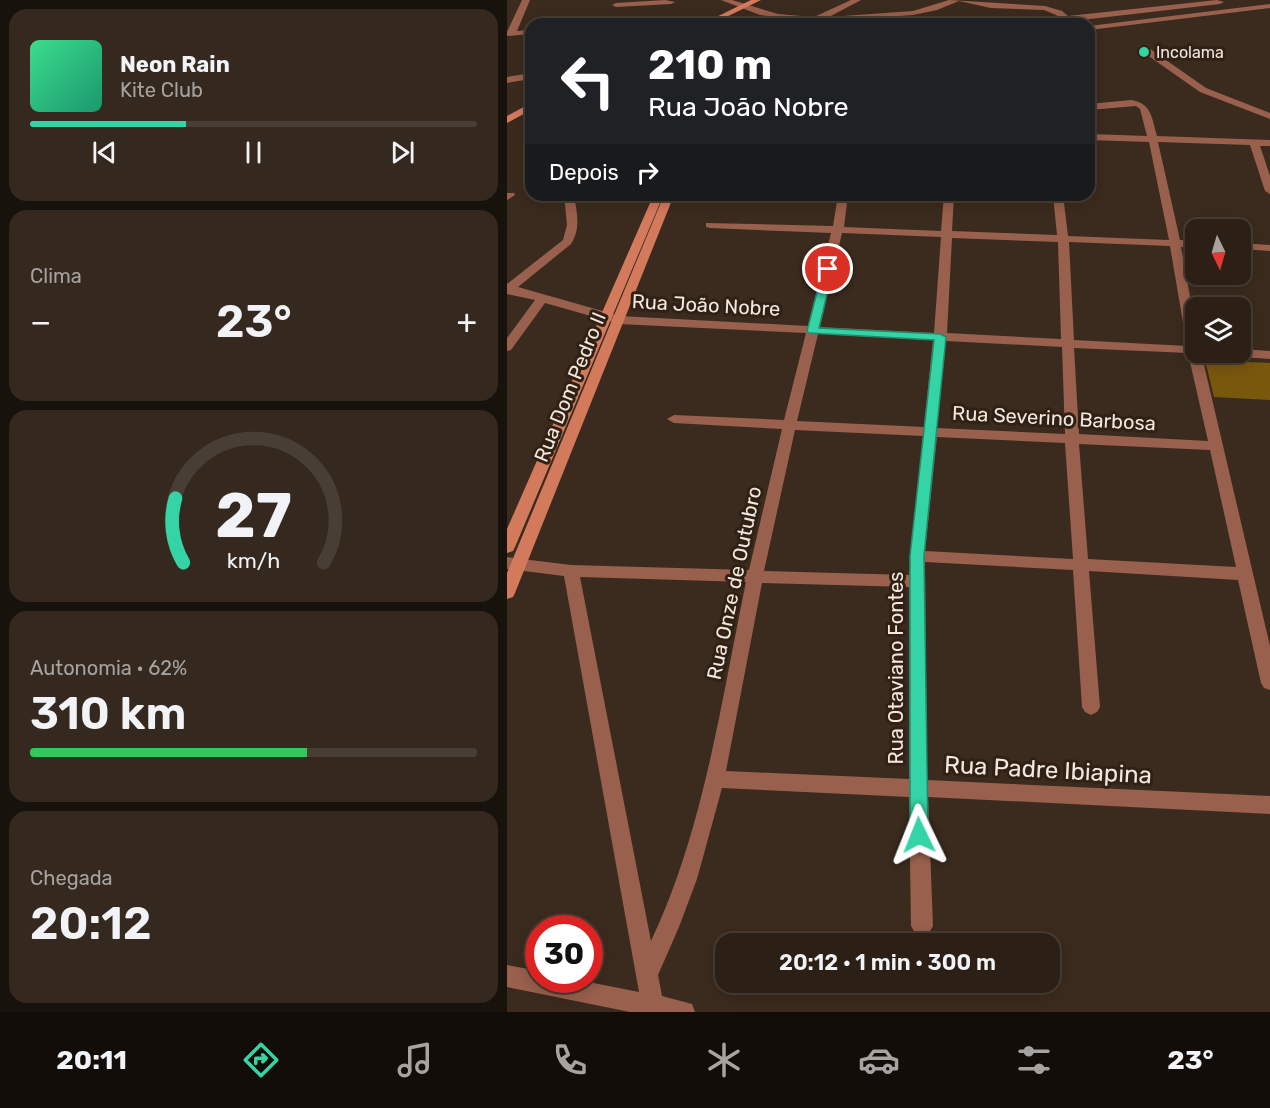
<!DOCTYPE html>
<html lang="pt">
<head>
<meta charset="utf-8">
<style>
	body { margin:0; font-family:Rubik,sans-serif; background:#34281f; color:#f1f3f6; height:100vh; display:flex; flex-direction:column; font-size:22px; white-space:nowrap }
	* { box-sizing:border-box; margin:0 }
	p { font-size:20px; color:#a6a3a1 }
	.icon { flex:none; width:33px; height:33px; fill:none; stroke:currentColor; stroke-width:2; stroke-linecap:round; stroke-linejoin:round }
	.map { position:relative; flex:1; overflow:hidden }
	.details { display:flex; flex-direction:column; gap:9px; padding:9px; background:#18120c; width:507px }
	.details>* { flex:none }
	.top-card { position:absolute; left:18px; top:18px; width:570px; height:183px; border-radius:18px; box-shadow:0 3px 15px #0003,0 0 0 2px #483e35; background:#202124; color:#fff; overflow:hidden }
	.needle { width:39px; rotate:175deg }
	.fabs { position:absolute; left:678px; top:219px; display:grid; gap:12px }
	.fabs a { display:grid; place-items:center; width:66px; height:66px; border-radius:12px; background:#2c2016; box-shadow:0 3px 15px #0003,0 0 0 2px #483e35; font-size:30px }
	.speed { position:absolute; left:18px; top:915px; display:flex; gap:12px; font-size:30px; font-weight:700; text-align:center }
	.speed>* { display:grid; place-content:center; width:78px; height:78px; border-radius:50%; background:#2c2016; box-shadow:0 3px 15px #0003,0 0 0 2px #483e35; line-height:1 }
	.speed .limit { border:9px solid #d22; background:#fff; color:#111 }
	.pin { position:absolute; display:grid; place-items:center; width:51px; height:51px; color:#fff; margin:-26px; border:3px solid #fff; border-radius:50%; box-shadow:0 2px 6px #0007 }
	.me { position:absolute; width:66px; margin:-33px; rotate:358deg; stroke-linejoin:round; filter:drop-shadow(0 0 4px #0008) }
	.turn { display:flex; align-items:center; gap:21px; height:126px; padding:0 24px; font-size:27px }
	.turn .icon { width:78px; height:78px; stroke-width:2.5 }
	.turn b { display:block; font-size:42px; line-height:51px }
	.then { display:flex; align-items:center; height:57px; padding:0 24px; background:#0003; gap:12px; font-size:22px }
	.big { font-size:45px; font-weight:600; line-height:1.1 }
	.details .tile { flex:1; display:flex; flex-direction:column; justify-content:center; gap:9px; min-width:0; padding:0 21px; border-radius:18px; background:#34281f }
	.details .dial { align-items:center; gap:0 }
	.dial svg { height:156px; overflow:visible; fill:none; stroke:#483e35; stroke-width:7; stroke-linecap:round; text-anchor:middle }
	.dial text { fill:#f1f3f6; stroke:none }
	.song { display:flex; align-items:center; gap:18px }
	.cover { width:72px; height:72px; border-radius:9px; background:linear-gradient(135deg,hsl(150 70% 55%),hsl(160 70% 35%)) }
	.played { height:6px; border-radius:3px; background:linear-gradient(90deg,#35d4a7 35%,#483e35 35%) }
	.keys { display:flex; justify-content:space-around; direction:ltr }
	.heat { display:flex; justify-content:space-between; align-items:center; font-size:33px; direction:ltr }
	.charge { height:9px; border-radius:4px; background:linear-gradient(90deg,#34c759 62%,#483e35 0) }
	.trip { position:absolute; left:208px; top:933px; width:345px; height:60px; border-radius:18px; background:#2c2016; box-shadow:0 3px 15px #0003,0 0 0 2px #483e35; font-weight:600; line-height:60px; text-align:center }
	.menu { display:flex; height:96px; justify-content:space-around; align-items:center; background:#120d09; color:#a6a3a1 }
	.menu .icon { width:42px; height:42px }
	.menu .active { color:#35d4a7 }
	.menu b { font-size:27px; color:#f1f3f6 }
	main { display:flex; flex:1; min-height:0 }
	.map>svg:first-child { display:block }
	.building { fill:#79580e }
	.lines { fill:none; stroke-linecap:round; stroke-linejoin:round }
	.street { fill:#99604d; fill-rule:evenodd }
	.secondary { fill:#d47a5c; fill-rule:evenodd }
	.route { fill:#35d4a7; stroke:#228a6d; stroke-width:1.5 }
	.poi-dot { fill:#35d4a7; stroke:#302114; stroke-width:2 }
	.labels { text-anchor:middle; stroke-width:6; stroke-linejoin:round; paint-order:stroke }
	.far-poi-label { font-size:16px; fill:#f2e8df; stroke:#302114; text-anchor:start }
	.street-label { font-size:20px; fill:#f2e8df; stroke:#302114 }
	.near-street-label { font-size:24px; fill:#f2e8df; stroke:#302114 }
</style>
</head>
<body>
<main>
<section class="details">
<div class="tile">
<div class="song"><i class="cover"></i><div><b>Neon Rain</b><p>Kite Club</p></div></div>
<div class="played"></div>
<div class="keys"><svg class="icon" aria-label="previous" viewBox="0 0 24 24"><path d="M18 5L8 12l10 7zM5 5v14"/></svg><svg class="icon" aria-label="pause" viewBox="0 0 24 24"><path d="M8 5v14M16 5v14"/></svg><svg class="icon" aria-label="next" viewBox="0 0 24 24"><path d="M6 5l10 7-10 7zM19 5v14"/></svg></div>
</div>
<div class="tile"><p>Clima</p>
<div class="heat"><a>−</a><b class="big">23°</b><a>+</a></div>
</div>
<div class="tile dial"><svg viewBox="0 0 100 80">
<path d="M14 69A42 42 0 1 1 86 69"/>
<path d="M14 69A42 42 0 0 1 10 36" stroke="#35d4a7"/>
<text x="50" y="56" font-size="32" font-weight="700">27</text>
<text x="50" y="72" font-size="11">km/h</text>
</svg></div>
<div class="tile"><p>Autonomia · 62%</p><b class="big">310 km</b><div class="charge"></div></div>
<div class="tile"><p>Chegada</p><b class="big">20:12</b></div>
</section>
<div class="map">
<svg width="763" height="1012" viewBox="0 0 763 1012">
	<rect width="100%" height="100%" fill="#3b2b1e"/>
	<path class="building" d="M698,360L763,363V400L707,397Z"/>
	<g class="lines">
		<path class="street" d="M15,0H23L10,31L24,30V34L0,36V32Z
			M158,0L168,2L164,4L109,7L105,5L109,3Z
			M214,0H225L271,14L307,17L344,0H354L322,17L406,11L442,0L538,6L555,11L561,16L710,0L717,2L713,4L566,21L569,24H560L549,15L537,10L484,8L452,1L430,10L406,15L307,22L253,15Z
			M763,4V8L582,30V26Z
			M163,18L183,24H114L118,22Z
			M633,46H639L699,88L763,113V119L693,92L633,50Z
			M24,73V79L0,83V77Z
			M624,100C645,103 645,119 650,136L763,140V146H753L763,176V194L758,191L743,145L651,142L673,240L688,241V247H674L688,324V352H694L763,646V690L757,688L754,683L731,580L582,571L593,707L590,712L584,715L578,712L575,707L566,570L418,562L420,780L763,796V814L421,797L426,926L422,933L415,936L408,933L404,926L402,797L215,788L190,879L172,927L151,975L155,996L185,1004L188,1012H123L0,987V965L32,971V980H71L132,992L57,576L0,569V557L64,565L242,570L275,429L167,423L160,419L167,415L277,420L299,333L112,324L38,303L4,350L0,351V338L28,300L0,294V284L56,240L60,225L57,195H67C70,213 74,228 64,244L11,287L113,316L301,326L324,233L203,228L199,227V223L326,226L331,195H341L337,227L434,231L437,195H447L445,231L550,235L546,195H556L561,236L662,240L642,142L582,140V134L640,136L633,109L629,106L582,110V104ZM335,233L434,237L427,333L313,327ZM445,238L551,242L554,339L440,333ZM562,242L663,246L680,346L567,340ZM311,334L426,340L417,427L290,421ZM439,341L555,347L558,434L430,428ZM567,348L681,353L701,441L572,434ZM288,430L416,436L402,575L257,571ZM430,437L558,443L566,559L418,551ZM572,444L703,450L729,567L581,559ZM73,577L239,582C214,702 197,829 144,941ZM255,583L402,587V779L219,771Z
			M0,193H7L8,195L0,200Z
			M734,243L763,245V251L734,249Z
			M734,349L763,351V359L722,356L716,352H734Z"/>
		<path class="secondary" d="M244,0H254L205,24H195Z
			M24,103V110L0,123V116Z
			M157,195H167L8,593L6,597L0,599V573Z
			M148,200L153,203L8,547L6,551L0,553V529L143,203Z"/>
	</g>
	<path class="route" d="M321,266L326,269L312,328L433,334L439,337L417,556L421,835L419,841L412,843L406,841L403,835V556L427,340L302,333L300,331L316,269Z"/>
	<circle class="poi-dot" cx="637" cy="52" r="6"/>
	<g class="labels">
		<g class="far-poi-label">
			<text x="649" y="58">Incolama</text>
		</g>
		<g class="street-label">
			<text transform="translate(199 305) rotate(3)" y="7">Rua João Nobre</text>
			<text transform="translate(63 387) rotate(-68)" y="7">Rua Dom Pedro II</text>
			<text transform="translate(547 418) rotate(3)" y="7">Rua Severino Barbosa</text>
			<text transform="translate(227 583) rotate(-78)" y="7">Rua Onze de Outubro</text>
			<text transform="translate(389 668) rotate(-90)" y="7">Rua Otaviano Fontes</text>
		</g>
		<g class="near-street-label">
			<text transform="translate(541 770) rotate(3)" y="8">Rua Padre Ibiapina</text>
		</g>
	</g>
</svg>
<div class="fabs">
<a><svg class="needle" viewBox="-14 -14 28 28"><path d="M0-13l5 13h-10z" fill="#e53935"/><path d="M0 13l5-13h-10z" fill="#a6a3a1"/></svg></a>
<a><svg class="icon" aria-label="layers" viewBox="0 0 24 24"><path d="M12 4l9 5-9 5-9-5zM3 14l9 5 9-5"/></svg></a>
</div>
<div class="speed"><div class="limit">30</div></div>
<div class="pin" style="left:321px;top:269px;background:#d93025"><svg class="icon" aria-label="arrive" viewBox="0 0 24 24"><path d="M6 21V4h12l-3 4 3 4H6"/></svg></div>
<svg class="me" style="left:412px;top:835px" viewBox="-20 -20 40 40"><path d="M0-17L14 15 0 8-14 15z" fill="#35d4a7" stroke="#fff" stroke-width="4"/></svg>
<div class="trip">20:12 · 1 min · 300 m</div>
<div class="top-card">
<div class="turn"><svg class="icon" aria-label="left" viewBox="0 0 24 24"><path d="M17 20v-9H6M10 6l-5 5 5 5"/></svg><div><b>210 m</b>Rua João Nobre</div></div>
<div class="then">Depois<svg class="icon" aria-label="right" viewBox="0 0 24 24"><path d="M7 20v-9h11M14 6l5 5-5 5"/></svg></div>
</div>
</div>
</main>
<nav class="menu">
<b>20:11</b>
<svg class="icon active" aria-label="directions" viewBox="0 0 24 24"><path d="M12 3l9 9-9 9-9-9zM9 14v-3h6M13 9l2 2-2 2"/></svg>
<svg class="icon" aria-label="music" viewBox="0 0 24 24"><path d="M9 18V5l10-2v13"/><circle cx="6" cy="18" r="3"/><circle cx="16" cy="16" r="3"/></svg>
<svg class="icon" aria-label="phone" viewBox="0 0 24 24"><path d="M5 4h4l2 5-3 2q2 4 5 5l2-3 5 2v4C11 20 4 13 5 4z"/></svg>
<svg class="icon" aria-label="climate" viewBox="0 0 24 24"><path d="M12 3v18M4 7l16 10M4 17L20 7"/></svg>
<svg class="icon" aria-label="car" viewBox="0 0 24 24"><path d="M5 17H2v-5l4-1 3-4h7l3 4 3 1v5h-3M9 17h6M6 11h13"/><circle cx="7" cy="17" r="2"/><circle cx="17" cy="17" r="2"/></svg>
<svg class="icon" aria-label="filters" viewBox="0 0 24 24"><path d="M4 7h16M4 17h16"/><circle cx="9" cy="7" r="2"/><circle cx="15" cy="17" r="2"/></svg>
<b>23°</b>
</nav>
</body>
</html>
